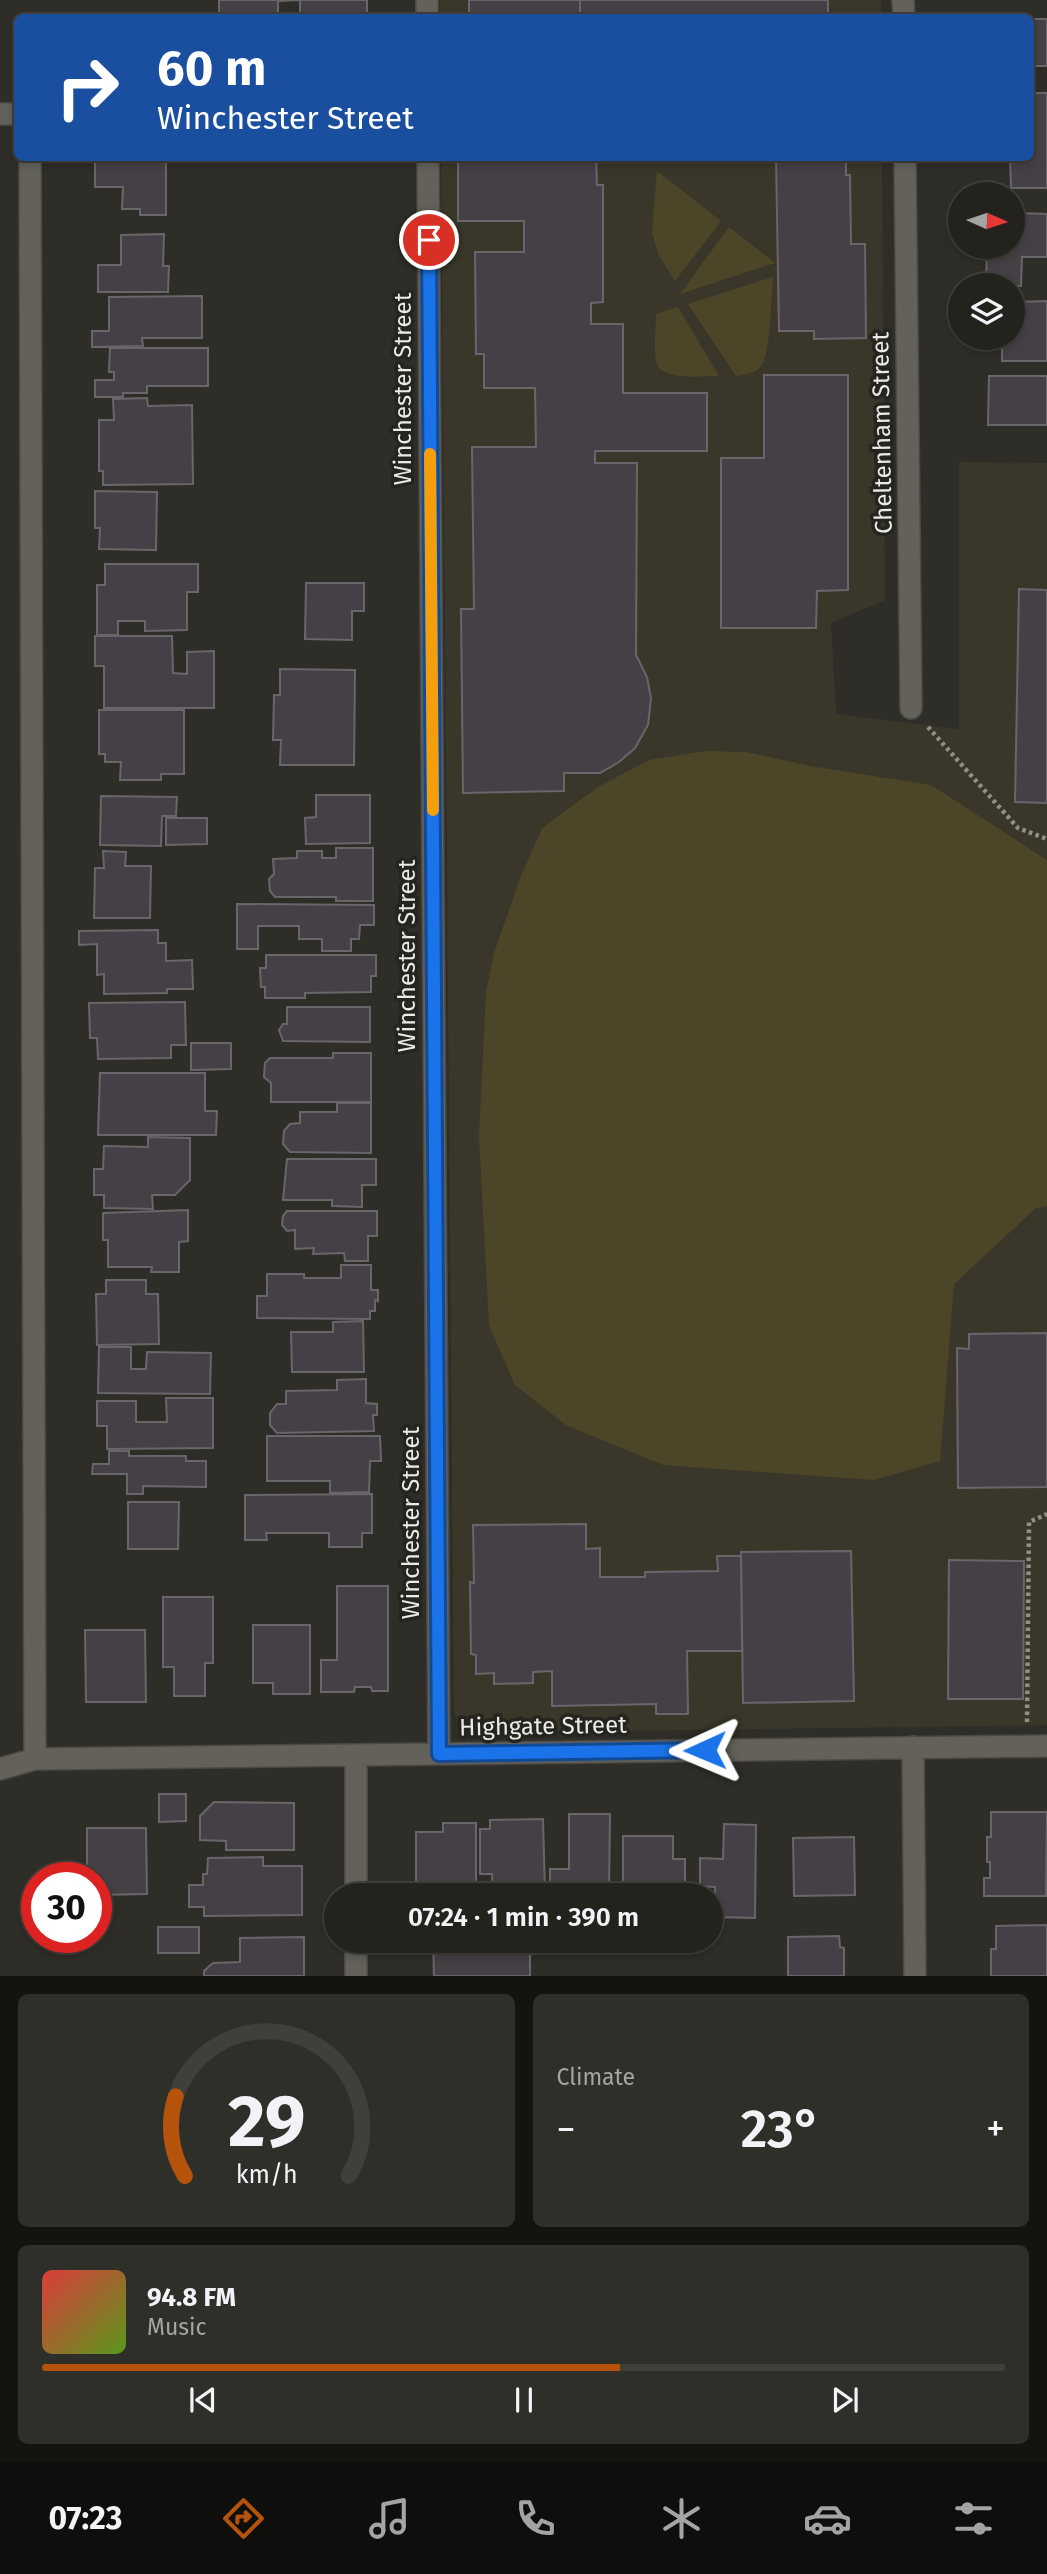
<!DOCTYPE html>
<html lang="en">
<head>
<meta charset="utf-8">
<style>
	body { margin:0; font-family:"Fira Sans",sans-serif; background:#2f2f2a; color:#f1f3f6; height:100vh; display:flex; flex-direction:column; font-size:26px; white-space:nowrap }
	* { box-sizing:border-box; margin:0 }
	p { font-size:23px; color:#a3a4a4 }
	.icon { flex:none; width:38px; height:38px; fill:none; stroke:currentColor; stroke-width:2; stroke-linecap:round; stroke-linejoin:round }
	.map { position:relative; height:1976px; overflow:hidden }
	.panel { display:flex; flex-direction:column; gap:18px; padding:18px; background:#131310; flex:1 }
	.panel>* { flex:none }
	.guide { position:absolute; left:14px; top:14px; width:1020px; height:147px; border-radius:10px; box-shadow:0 4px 10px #0003,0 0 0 2px #403f3b; background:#1a4fa0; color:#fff; overflow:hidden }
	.needle { width:46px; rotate:93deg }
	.fabs { position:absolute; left:948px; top:182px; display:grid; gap:14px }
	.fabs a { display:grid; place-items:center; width:77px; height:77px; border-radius:50%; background:#23221d; box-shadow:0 4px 10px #0003,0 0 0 2px #403f3b; font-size:35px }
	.speed { position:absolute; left:21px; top:1862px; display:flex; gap:14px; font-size:35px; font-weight:700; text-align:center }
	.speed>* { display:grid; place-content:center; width:91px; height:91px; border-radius:50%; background:#23221d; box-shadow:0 4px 10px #0003,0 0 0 2px #403f3b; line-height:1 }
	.speed .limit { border:10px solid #d22; background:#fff; color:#111 }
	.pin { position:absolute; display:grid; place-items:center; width:60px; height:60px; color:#fff; margin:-30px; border:4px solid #fff; border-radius:50%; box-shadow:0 2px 7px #0007 }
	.me { position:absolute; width:77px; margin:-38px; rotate:269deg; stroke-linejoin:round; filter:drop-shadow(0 0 5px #0008) }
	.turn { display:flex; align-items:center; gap:24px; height:147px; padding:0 28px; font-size:32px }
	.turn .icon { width:91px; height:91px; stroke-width:2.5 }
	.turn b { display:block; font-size:49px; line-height:60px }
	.big { font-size:52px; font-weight:600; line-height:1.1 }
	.panel .tile { flex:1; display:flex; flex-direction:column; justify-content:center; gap:10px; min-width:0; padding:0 24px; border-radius:10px; background:#2f2f2a }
	.panel .dial { align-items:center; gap:0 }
	.dial svg { height:182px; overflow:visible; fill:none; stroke:#403f3b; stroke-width:7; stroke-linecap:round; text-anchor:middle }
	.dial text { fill:#f1f3f6; stroke:none }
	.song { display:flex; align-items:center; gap:21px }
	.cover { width:84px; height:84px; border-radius:10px; background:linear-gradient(135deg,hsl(0 70% 55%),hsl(90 70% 35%)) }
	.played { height:7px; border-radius:4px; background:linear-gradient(90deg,#b45309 60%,#403f3b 60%) }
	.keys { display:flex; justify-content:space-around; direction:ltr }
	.heat { display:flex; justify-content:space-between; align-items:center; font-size:38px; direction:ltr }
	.panel .tiles { flex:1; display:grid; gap:18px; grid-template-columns:1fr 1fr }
	.tile:last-child { grid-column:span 2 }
	.trip { position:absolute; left:324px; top:1883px; width:399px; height:70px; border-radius:35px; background:#23221d; box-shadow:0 4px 10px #0003,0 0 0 2px #403f3b; font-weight:600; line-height:70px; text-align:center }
	.tab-bar { display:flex; height:112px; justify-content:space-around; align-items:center; background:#0e0e0c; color:#a3a4a4 }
	.tab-bar .icon { width:49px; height:49px }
	.tab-bar .on { color:#b45309 }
	.tab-bar b { font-size:32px; color:#f1f3f6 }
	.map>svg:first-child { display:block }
	.built { fill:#3a372a }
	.green { fill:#4d4528 }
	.building { fill:#454045; stroke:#6a656a; stroke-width:2 }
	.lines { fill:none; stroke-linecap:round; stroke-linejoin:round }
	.minor-casing { stroke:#4a4943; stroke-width:24 }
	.path { stroke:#908f8a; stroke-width:4.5; stroke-dasharray:3.5 3.5; stroke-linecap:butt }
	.minor { stroke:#63615a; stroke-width:21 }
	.route-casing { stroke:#114b97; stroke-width:18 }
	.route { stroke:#1a73e8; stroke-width:12 }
	.slow { stroke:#f59e0b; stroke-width:12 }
	.labels { text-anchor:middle; stroke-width:7; stroke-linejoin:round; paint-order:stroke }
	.street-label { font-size:24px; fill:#ebeae6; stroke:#25241e }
</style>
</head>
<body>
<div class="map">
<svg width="1047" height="1976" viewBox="0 0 1047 1976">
	<rect width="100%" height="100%" fill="#2f2d27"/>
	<path class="built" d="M440,0H881V17L440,18Z
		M441,158H882L885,600L831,623L836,714L959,729V462L1047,463V1725L469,1733L454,1713Z"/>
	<path class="green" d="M657,171L721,221L675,281L658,254L652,232Z
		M729,227L775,263L680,294Z
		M773,277C771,295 771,355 761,366C755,374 745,374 736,376L688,304Z
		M678,307L719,376C704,376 663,381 657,364C653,353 656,327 656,314Z
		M706,751L746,752L810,766L931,785L1047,860V1206L1036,1208L954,1284L940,1461L874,1480L663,1465L566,1425L515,1385L489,1325L479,1136L486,992L494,953L519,881L542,828L598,787L649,760Z"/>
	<path class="building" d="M219,0H367V18H300V0L278,1V18H219Z
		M469,0H580V18H469Z
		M580,0H828V18H580Z
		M1031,19H1047V66H1031Z
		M1031,93H1047V188H1011L1010,158H1031Z
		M166,158V215H140V209H122L123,187H95V159Z
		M458,158H596L597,185H603V302L591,303V324H623V393H707V451H595V463H637L636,655L647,677L651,698L648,725L635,748L619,762L600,773H564V791L463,793L461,609H474L472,447H536L535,388H484V354H476L475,252H524V221H458Z
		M776,158H846V175H850L851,244H865L866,338L814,339V331H779Z
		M1013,213L1047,214V257H1022L1021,286L986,285L987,247H1013Z
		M164,234L163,266H169L168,292H98V265H121V235Z
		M202,296V338H142L143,346L92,347V331H109V297Z
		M1047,301V361H1002V339L994,338H1013V302Z
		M110,348H208V386H147V393H123V397H95V380H114V372H109Z
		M764,375H848V590L817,591L816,628H721V458H764Z
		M989,376H1047V425H988Z
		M147,398L148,406L192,405L193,484L103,485V471H99V420H114L113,399Z
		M95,491L157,492L156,550L99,549L100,528H95Z
		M105,564H198V592H187V630L145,631V621H118V635H97V585H105Z
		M306,583H364V611H352V640L305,639Z
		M1019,589L1047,590V803L1015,802Z
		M95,636H172L173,673L187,674V652L214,651V708H104V666H95Z
		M280,669L355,670L354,765H280L281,740H273L274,695H280Z
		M99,710H184V774H161V780H120L121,762H105V754H99Z
		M316,795H370V843L306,844L305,818L316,817Z
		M101,796L177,797L176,816H162L161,846L100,845Z
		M166,818H207V844L166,845Z
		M336,848H373V901H336V897H275L270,891L269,879L274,874L273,859L297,858V851H322V858H336Z
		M103,851L126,852L125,866H151L150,918H94L95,868H104Z
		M237,904L374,905V925H360L359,939H351V951H322V939H299V926H258V949H237Z
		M158,930V943H166V961L192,960L193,989H167V993L104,994V974L97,975V944L79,945V931Z
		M266,955H376V976H371V992L305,993V998H265V987H261L260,968H266Z
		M185,1002L186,1045H171V1058L98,1059L97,1038H90L89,1003Z
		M287,1007H370V1042L283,1041L279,1030L283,1024H287Z
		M191,1043H231V1069L191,1070Z
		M333,1053H371V1102H271V1083L264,1077L265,1063L270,1058H333Z
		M100,1073H205V1111H217L216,1135H98Z
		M337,1103H371V1153L290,1152L283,1144L284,1131L290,1124L300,1123V1112H337Z
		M148,1137L190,1138V1180L175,1195H152L153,1209L104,1208V1195H94V1169H103L104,1146L148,1147Z
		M287,1159H376V1185H362V1207L332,1206V1200H283Z
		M188,1210V1241L179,1242V1272H151L152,1267H108V1240H103V1213Z
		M287,1211H377V1236H368V1261H345L344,1253L313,1254L314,1248L295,1249V1230L287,1231L282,1225L283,1216Z
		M341,1265H371V1290H378V1301L375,1300V1311H370V1319L257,1318V1296H267V1274H304V1278H341Z
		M106,1280H146V1294H158L159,1344L97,1345L96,1294H106Z
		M363,1321L364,1372H292L291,1332H333V1322Z
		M1047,1333V1487L958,1488L957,1348L969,1349V1334Z
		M99,1347H131V1369H146L147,1352L211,1353L210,1394L98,1393Z
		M366,1379V1403L377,1404V1415H373L374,1431L277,1433L270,1425V1413L277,1404H286V1391L337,1390V1380Z
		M166,1398H213V1448L107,1449V1426H97V1401H136V1422H167Z
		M267,1436H380L381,1461H370L369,1492L330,1493V1481H267Z
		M109,1451H129V1456H186V1461H206V1487L143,1486V1494H127V1474H92L93,1464H109Z
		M372,1494V1533H362V1547H329V1533H266L267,1540H245V1495Z
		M128,1502H179L178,1549H128Z
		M586,1524V1549L600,1548V1577H645V1572L718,1571L717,1556H741L742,1651H687L688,1714H656V1704L552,1706V1671L533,1672V1683L494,1684V1673L476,1674V1655L471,1654L470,1582L474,1583L473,1525Z
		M851,1551L854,1701L743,1703L741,1552Z
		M949,1560L1024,1561L1023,1699H948Z
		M337,1586H388V1691H372L371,1687H355L354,1692H321V1660H337Z
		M163,1597H213V1663H205V1696H174V1667H163Z
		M253,1625H310V1694H273V1683H253Z
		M85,1630H145L146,1702H86Z
		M159,1794H186V1821L159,1822Z
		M214,1802L294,1803V1850H226V1841L200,1840V1816Z
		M991,1812H1047L1046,1896H984V1878H990V1862H987V1837H991Z
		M569,1814H610L609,1895H550V1869H569Z
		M543,1819L545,1895H493L492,1874H480V1829H490V1820Z
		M443,1823H476V1882H463L462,1895H438V1883H416V1832H443Z
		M724,1824L756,1825L755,1918L715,1917V1887L700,1886V1858L723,1859Z
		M87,1828H146L147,1894L96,1895V1878H87Z
		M623,1836H673V1859H685V1883H696V1895H623Z
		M854,1837L855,1895L794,1896L793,1838Z
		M263,1857V1866H302V1915L204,1916V1907H189V1885H203V1874H207L208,1858Z
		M1047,1925V1976H991V1949H996V1926Z
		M158,1927H199V1953H158Z
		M839,1936L840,1947L844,1948V1976H788V1937Z
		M304,1937V1976H204V1971L213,1963L240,1962V1938Z
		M433,1941H465V1948L483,1947V1941H530V1976H434Z"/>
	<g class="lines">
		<defs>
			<path id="minor" d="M427,0V18
				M903,0L904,18
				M0,114H18
				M30,158L35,1759
				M428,158L439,1754
				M905,158L911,708
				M913,1747L915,1976
				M0,1769L35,1759L1047,1746
				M356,1895V1755
				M356,1976V1941"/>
		</defs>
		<use href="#minor" class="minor-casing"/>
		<path class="path" d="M928,727L1018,828L1047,839
			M1027,1722L1029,1522L1047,1514"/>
		<use href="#minor" class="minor"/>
	</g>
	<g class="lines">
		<defs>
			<path id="route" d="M429,240L439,1754L705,1750"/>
		</defs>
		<use href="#route" class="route-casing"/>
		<use href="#route" class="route"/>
		<path class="slow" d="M430,454L433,810"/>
	</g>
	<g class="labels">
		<g class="street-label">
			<text transform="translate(403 389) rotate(-90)" y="8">Winchester Street</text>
			<text transform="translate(882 433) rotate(-91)" y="8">Cheltenham Street</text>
			<text transform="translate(407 956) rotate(-90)" y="8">Winchester Street</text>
			<text transform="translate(411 1523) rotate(-90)" y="8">Winchester Street</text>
			<text transform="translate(543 1726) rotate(-1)" y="8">Highgate Street</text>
		</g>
	</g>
</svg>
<div class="fabs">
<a><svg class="needle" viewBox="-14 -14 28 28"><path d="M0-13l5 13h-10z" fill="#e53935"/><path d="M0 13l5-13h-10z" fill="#a3a4a4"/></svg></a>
<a><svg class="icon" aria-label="layers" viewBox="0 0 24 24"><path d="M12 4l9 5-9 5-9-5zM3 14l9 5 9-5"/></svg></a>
</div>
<div class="speed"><div class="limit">30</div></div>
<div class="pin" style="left:429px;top:240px;background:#d93025"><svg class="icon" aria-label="arrive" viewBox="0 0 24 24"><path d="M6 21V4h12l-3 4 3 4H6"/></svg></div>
<svg class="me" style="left:705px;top:1750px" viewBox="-20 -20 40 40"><path d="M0-17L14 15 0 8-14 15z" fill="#1a73e8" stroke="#fff" stroke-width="4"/></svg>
<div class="trip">07:24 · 1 min · 390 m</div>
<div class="guide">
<div class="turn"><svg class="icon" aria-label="right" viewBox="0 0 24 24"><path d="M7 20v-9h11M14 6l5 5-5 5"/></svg><div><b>60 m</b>Winchester Street</div></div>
</div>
</div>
<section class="panel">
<div class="tiles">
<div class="tile dial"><svg viewBox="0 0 100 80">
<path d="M14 69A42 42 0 1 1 86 69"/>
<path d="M14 69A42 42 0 0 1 10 34" stroke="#b45309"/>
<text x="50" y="56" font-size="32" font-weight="700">29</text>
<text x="50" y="72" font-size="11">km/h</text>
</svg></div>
<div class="tile"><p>Climate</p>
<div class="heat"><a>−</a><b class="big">23°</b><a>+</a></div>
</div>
<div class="tile">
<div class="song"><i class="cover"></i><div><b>94.8 FM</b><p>Music</p></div></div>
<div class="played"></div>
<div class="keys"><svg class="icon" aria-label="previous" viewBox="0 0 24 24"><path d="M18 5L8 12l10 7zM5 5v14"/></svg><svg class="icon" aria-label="pause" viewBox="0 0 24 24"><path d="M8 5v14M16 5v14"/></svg><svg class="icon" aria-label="next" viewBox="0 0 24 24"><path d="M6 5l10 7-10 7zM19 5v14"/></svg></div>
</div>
</div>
</section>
<nav class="tab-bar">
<b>07:23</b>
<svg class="icon on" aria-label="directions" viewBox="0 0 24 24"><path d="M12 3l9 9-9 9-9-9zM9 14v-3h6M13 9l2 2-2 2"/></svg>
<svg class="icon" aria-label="music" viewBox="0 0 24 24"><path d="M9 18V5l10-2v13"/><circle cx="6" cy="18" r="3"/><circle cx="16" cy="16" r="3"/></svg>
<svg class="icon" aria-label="phone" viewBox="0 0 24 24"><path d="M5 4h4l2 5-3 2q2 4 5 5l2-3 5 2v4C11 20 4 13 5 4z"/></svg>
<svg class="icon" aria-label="climate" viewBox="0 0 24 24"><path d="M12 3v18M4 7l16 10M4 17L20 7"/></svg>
<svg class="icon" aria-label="car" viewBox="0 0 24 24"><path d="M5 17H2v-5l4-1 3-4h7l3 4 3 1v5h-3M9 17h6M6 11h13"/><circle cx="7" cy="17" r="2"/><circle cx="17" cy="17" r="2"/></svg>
<svg class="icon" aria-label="filters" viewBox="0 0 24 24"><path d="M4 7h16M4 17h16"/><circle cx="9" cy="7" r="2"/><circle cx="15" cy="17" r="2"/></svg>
</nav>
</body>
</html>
